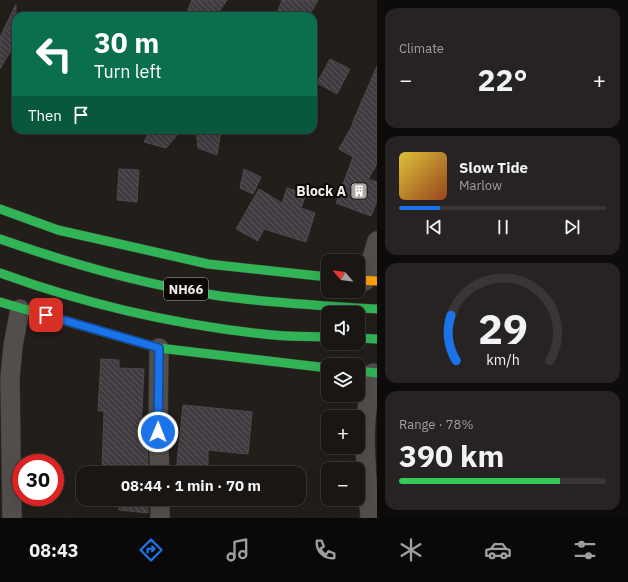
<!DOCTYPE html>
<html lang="en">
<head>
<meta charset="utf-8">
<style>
	body { margin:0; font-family:"IBM Plex Sans",sans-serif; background:#272322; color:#f1f3f6; height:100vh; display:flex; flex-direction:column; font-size:15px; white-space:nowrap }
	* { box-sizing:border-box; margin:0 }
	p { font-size:13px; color:#9f9fa0 }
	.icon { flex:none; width:22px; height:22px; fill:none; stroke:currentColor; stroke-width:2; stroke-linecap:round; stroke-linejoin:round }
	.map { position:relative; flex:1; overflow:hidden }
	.drawer { display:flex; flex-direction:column; gap:8px; padding:8px; background:#0e0c0b; width:251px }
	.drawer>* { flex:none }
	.top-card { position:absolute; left:12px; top:12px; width:305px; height:122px; border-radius:12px; box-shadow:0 4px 16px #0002,0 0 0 1px #383534; background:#0b6e4f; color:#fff; overflow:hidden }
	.needle { width:26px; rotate:299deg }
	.controls { position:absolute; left:321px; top:254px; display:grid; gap:8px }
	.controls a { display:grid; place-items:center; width:44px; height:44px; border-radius:8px; background:#1a1614; box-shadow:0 4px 16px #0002,0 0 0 1px #383534; font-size:20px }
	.speed { position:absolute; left:12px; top:454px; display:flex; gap:8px; font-size:20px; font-weight:700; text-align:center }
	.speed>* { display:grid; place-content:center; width:52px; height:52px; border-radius:50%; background:#1a1614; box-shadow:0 4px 16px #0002,0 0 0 1px #383534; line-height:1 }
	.speed .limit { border:6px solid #d22; background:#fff; color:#111 }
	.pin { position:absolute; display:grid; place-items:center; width:34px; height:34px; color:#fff; margin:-17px; border-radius:8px; box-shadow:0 2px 6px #0006 }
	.me { position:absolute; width:44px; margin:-22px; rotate:1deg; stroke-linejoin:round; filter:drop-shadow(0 0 3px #0008) }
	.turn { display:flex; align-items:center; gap:14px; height:84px; padding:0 16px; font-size:18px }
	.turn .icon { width:52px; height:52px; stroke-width:2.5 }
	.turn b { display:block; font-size:28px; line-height:34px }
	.then { display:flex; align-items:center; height:38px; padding:0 16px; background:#0003; gap:8px; font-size:15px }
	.big { font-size:30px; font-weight:800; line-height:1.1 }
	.drawer .widget { flex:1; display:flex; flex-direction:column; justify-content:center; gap:6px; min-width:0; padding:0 14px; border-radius:12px; background:#272322 }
	.drawer .dial { align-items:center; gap:0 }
	.dial svg { height:104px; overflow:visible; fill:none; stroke:#383534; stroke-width:7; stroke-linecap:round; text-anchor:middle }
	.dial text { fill:#f1f3f6; stroke:none }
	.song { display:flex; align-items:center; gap:12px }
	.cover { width:48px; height:48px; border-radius:6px; background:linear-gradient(135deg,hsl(50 70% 55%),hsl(20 70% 35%)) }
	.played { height:4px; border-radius:2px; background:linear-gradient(90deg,#1a73e8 20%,#383534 20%) }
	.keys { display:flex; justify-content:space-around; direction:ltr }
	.heat { display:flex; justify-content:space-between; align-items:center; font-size:22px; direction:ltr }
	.charge { height:6px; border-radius:3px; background:linear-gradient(90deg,#34c759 78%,#383534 0) }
	.trip { position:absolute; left:76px; top:466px; width:230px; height:40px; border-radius:12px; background:#1a1614; box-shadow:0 4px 16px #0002,0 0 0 1px #383534; font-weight:800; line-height:40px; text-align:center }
	.menu { display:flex; height:64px; justify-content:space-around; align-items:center; background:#0a0908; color:#9f9fa0 }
	.menu .icon { width:28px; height:28px }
	.menu .current { color:#1a73e8 }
	.menu b { font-size:18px; color:#f1f3f6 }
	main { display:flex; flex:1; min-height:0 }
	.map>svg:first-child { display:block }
	.building { fill:url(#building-back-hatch); stroke:#4d4a4a }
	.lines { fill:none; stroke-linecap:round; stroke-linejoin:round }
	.street-casing { stroke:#3d3937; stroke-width:20 }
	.fast-casing { stroke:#3d3937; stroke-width:10 }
	.slow-casing { stroke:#3d3937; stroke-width:10 }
	.street { stroke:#524e4b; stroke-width:19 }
	.fast { stroke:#30b455; stroke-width:9 }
	.slow { stroke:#ff9f0a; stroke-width:9 }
	.route-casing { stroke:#114b97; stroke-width:10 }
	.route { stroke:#1a73e8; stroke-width:7 }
	.labels { text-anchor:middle; stroke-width:4; stroke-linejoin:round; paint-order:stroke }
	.shield { fill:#0c0806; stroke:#aea8a4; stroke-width:1 }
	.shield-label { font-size:13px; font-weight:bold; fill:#f4ede8 }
	.poi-label { font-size:14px; font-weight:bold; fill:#f4ede8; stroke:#0c0806; text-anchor:end }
</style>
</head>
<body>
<main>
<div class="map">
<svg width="377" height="518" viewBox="0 0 377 518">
	<defs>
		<pattern id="building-back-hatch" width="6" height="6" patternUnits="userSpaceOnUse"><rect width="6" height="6" fill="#403b41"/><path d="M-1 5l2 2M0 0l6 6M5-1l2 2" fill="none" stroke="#5c585c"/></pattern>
	</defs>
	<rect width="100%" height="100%" fill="#221e1a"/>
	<path class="building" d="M192,0H227L216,16H185Z
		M282,0H318L309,16H276Z
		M16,4V42L0,69V37Z
		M330,59L350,69L337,94L317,83Z
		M377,66V164L368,179L377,182V201L371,216L336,203L353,157L339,149L353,124H352Z
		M150,130H181L166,148L144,142Z
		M196,130H221L217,155L198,148Z
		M119,169L139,170L137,202L117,200Z
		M244,169L261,177L253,194L240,188Z
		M287,188L306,194L301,208L315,213L306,242L264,229L258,241L236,229L259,189L282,203Z
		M101,359L119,360V368L144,369L141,429H147L148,473H120L102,470L104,411H98Z
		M183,405L252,412L248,454L208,450V473H176Z
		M119,499H148V513L119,510Z"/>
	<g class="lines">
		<defs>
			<path id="street" d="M365,281L377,241
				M159,348L158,432L160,473
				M160,499V518
				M12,518L10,378L13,346L20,309
				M370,518C368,485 363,451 366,419C367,403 370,388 373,373"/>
			<path id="fast" d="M0,209L58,230L208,264L328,277
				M0,239C71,264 145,285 220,296C272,303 325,306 377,309
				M0,273C88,305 180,326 273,335C291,337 310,336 328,337
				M0,302L159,348L328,368
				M358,338L377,339
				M358,371L377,373"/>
			<path id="slow" d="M358,280L377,281"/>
		</defs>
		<use href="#street" class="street-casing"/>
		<use href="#fast" class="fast-casing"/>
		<use href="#slow" class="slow-casing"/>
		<use href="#street" class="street"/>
		<use href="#fast" class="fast"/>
		<use href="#slow" class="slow"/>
	</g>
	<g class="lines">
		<defs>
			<path id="route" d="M46,315L159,348L158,432"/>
		</defs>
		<use href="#route" class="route-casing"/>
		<use href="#route" class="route"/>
	</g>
	<defs>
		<symbol id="building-square" viewBox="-11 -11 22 22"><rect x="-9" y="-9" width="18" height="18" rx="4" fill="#aaa5a0" stroke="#0c0806"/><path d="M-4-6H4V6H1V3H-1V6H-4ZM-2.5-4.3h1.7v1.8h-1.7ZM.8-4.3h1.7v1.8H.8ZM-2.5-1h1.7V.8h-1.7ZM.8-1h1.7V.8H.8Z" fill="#fff"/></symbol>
	</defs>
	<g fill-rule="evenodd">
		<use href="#building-square" x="349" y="181" width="20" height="20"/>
	</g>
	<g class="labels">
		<rect class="shield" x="164" y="278" width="44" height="22" rx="3"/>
		<g class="shield-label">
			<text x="186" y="294">NH66</text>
		</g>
		<g class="poi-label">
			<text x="346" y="196">Block A</text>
		</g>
	</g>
</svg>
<div class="controls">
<a><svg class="needle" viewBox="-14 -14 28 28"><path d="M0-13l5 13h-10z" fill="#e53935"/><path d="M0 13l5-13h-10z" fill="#9f9fa0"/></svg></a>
<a><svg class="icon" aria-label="sound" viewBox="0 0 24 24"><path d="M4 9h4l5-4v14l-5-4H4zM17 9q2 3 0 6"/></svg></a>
<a><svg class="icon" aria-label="layers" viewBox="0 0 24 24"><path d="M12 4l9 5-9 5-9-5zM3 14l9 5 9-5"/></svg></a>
<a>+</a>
<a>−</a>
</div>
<div class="speed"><div class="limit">30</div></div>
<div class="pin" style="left:46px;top:315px;background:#d93025"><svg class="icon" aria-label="arrive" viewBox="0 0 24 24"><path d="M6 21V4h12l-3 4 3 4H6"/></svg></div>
<svg class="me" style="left:158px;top:432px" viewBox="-20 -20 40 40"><circle r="17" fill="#1a73e8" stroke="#fff" stroke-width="3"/><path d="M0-11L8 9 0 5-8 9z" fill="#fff"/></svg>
<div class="trip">08:44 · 1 min · 70 m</div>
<div class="top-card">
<div class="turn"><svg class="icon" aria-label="left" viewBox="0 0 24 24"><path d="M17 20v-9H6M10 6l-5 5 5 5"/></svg><div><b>30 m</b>Turn left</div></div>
<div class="then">Then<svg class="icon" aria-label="arrive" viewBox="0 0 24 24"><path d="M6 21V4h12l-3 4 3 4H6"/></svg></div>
</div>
</div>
<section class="drawer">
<div class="widget"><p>Climate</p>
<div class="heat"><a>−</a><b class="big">22°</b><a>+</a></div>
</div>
<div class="widget">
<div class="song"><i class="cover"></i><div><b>Slow Tide</b><p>Marlow</p></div></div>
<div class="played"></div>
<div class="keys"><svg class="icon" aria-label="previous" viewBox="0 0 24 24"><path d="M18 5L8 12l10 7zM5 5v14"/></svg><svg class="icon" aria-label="pause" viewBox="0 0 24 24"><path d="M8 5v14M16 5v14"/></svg><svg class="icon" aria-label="next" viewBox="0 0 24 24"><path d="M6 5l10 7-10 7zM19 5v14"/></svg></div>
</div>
<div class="widget dial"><svg viewBox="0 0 100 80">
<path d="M14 69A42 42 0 1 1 86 69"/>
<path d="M14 69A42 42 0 0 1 10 34" stroke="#1a73e8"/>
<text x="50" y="56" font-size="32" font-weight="700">29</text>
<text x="50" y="72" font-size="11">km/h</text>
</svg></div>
<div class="widget"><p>Range · 78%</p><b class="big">390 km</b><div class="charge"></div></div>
</section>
</main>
<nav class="menu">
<b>08:43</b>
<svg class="icon current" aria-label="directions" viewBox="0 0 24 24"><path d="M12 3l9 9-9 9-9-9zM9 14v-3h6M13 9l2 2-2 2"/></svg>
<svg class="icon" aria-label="music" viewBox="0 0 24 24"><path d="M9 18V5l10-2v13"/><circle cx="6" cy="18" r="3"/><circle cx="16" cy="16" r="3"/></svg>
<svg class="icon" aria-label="phone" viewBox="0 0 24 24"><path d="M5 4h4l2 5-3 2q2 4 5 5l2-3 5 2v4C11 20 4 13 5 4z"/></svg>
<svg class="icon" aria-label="climate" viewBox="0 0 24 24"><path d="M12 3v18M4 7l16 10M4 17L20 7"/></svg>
<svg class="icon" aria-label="car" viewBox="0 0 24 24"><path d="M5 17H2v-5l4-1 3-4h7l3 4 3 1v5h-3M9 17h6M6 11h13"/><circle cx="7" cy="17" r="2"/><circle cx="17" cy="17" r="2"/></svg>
<svg class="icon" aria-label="filters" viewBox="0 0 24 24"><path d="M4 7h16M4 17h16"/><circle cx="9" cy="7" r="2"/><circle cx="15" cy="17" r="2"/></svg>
</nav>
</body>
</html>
